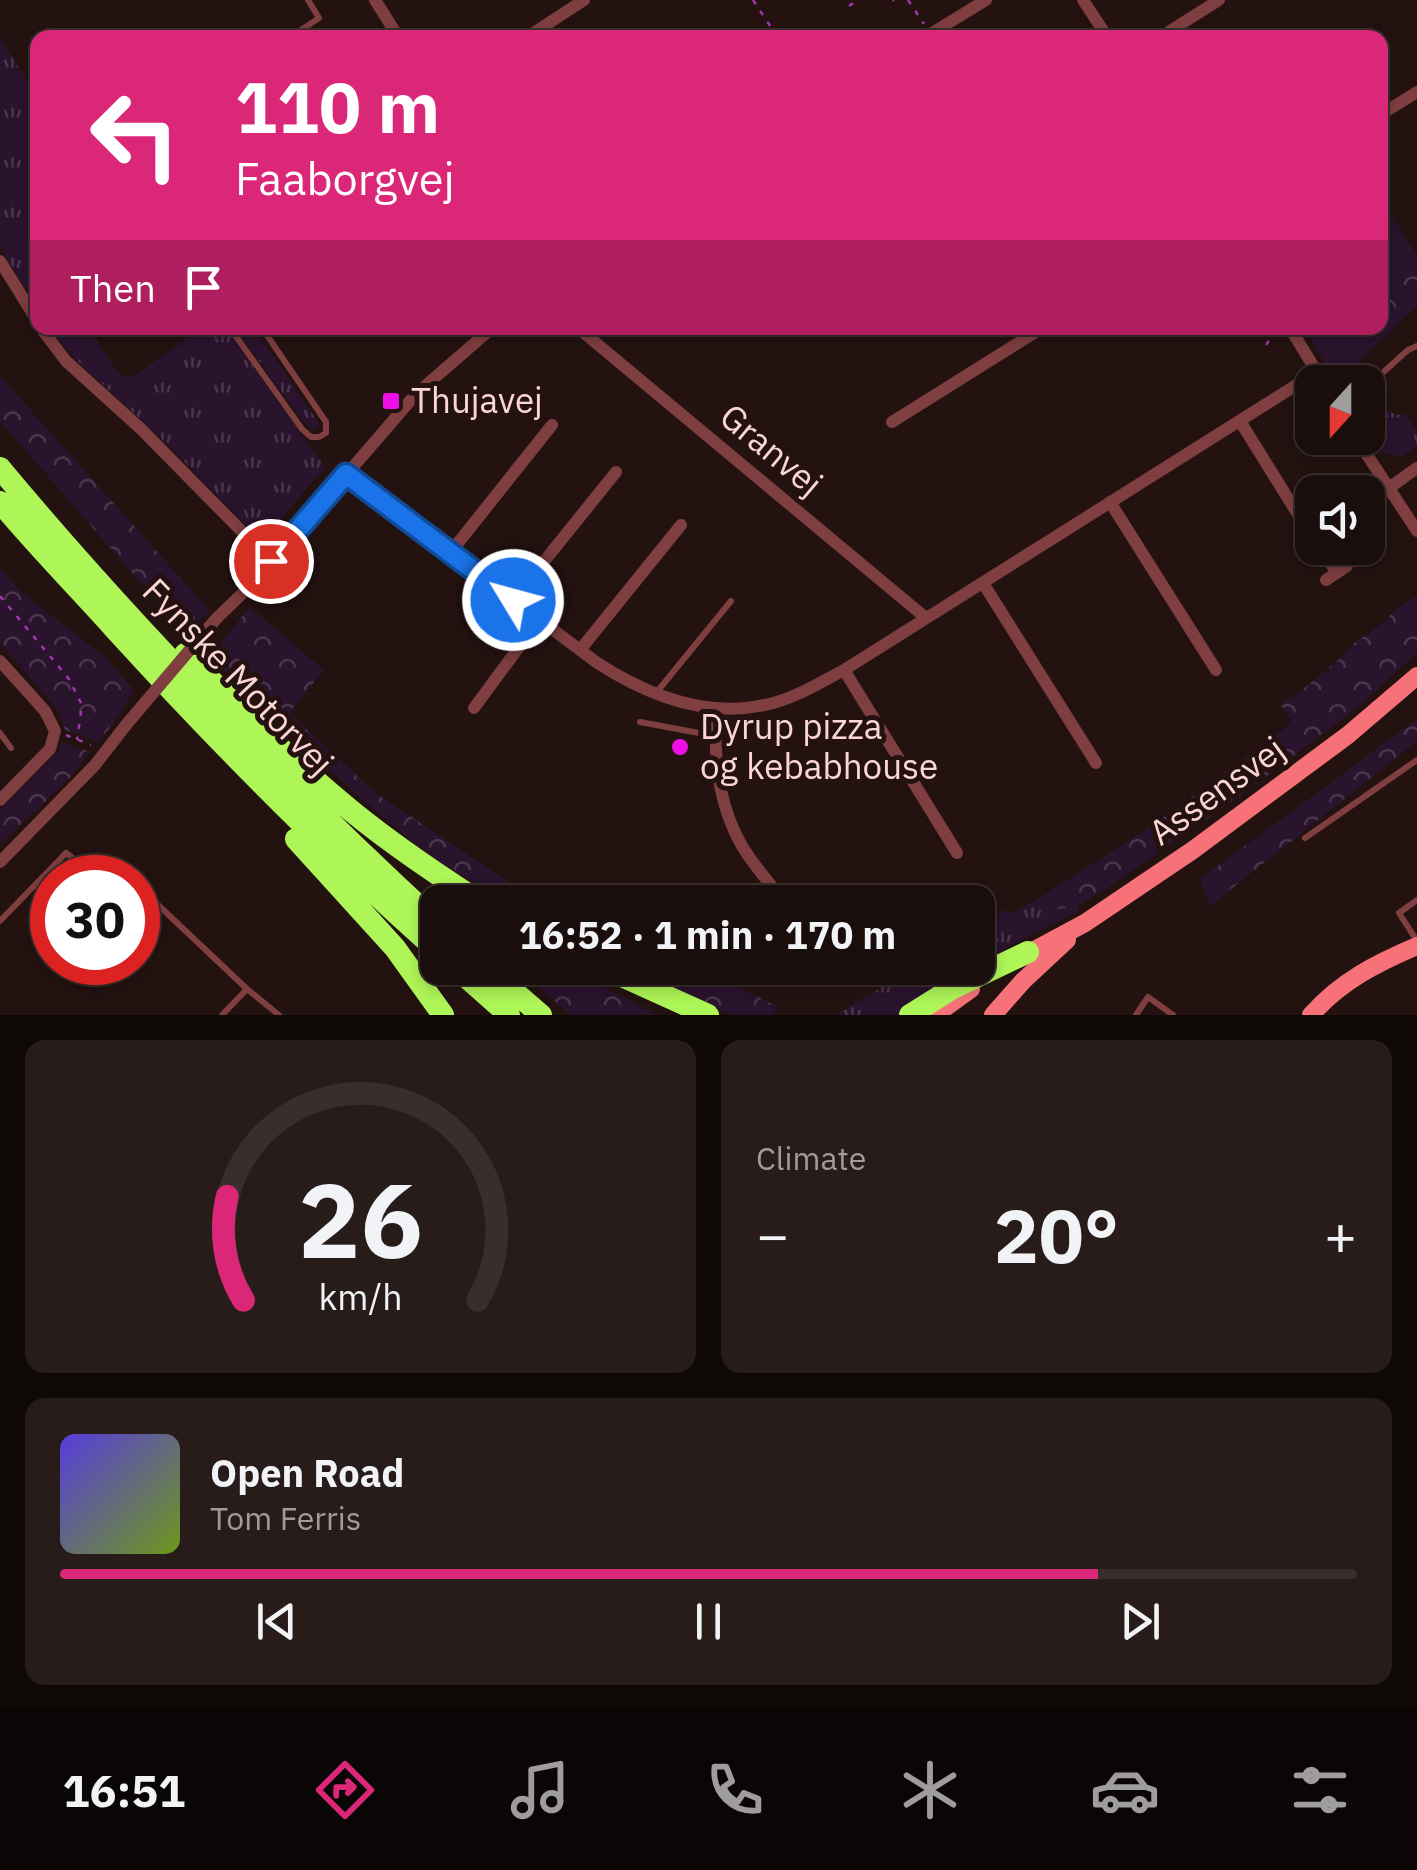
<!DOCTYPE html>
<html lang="en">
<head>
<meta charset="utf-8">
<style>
	body { margin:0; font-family:"IBM Plex Sans",sans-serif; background:#271c1a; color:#f1f3f6; height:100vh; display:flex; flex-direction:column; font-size:38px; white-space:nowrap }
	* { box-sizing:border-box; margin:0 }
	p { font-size:32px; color:#9f9c9d }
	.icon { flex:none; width:55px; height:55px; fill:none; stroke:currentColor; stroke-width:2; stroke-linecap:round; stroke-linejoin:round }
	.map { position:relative; height:1015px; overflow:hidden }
	.side { display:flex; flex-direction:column; gap:25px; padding:25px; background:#0e0807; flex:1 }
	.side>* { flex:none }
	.banner { position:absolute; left:30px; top:30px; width:1358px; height:305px; border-radius:20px; box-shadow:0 5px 15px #0003,0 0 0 2px #382e2d; background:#db2777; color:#fff; overflow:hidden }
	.needle { width:65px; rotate:201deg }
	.tools { position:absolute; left:1295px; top:365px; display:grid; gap:20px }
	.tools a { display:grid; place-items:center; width:90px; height:90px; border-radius:20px; background:#1a0e0c; box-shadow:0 5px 15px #0003,0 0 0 2px #382e2d; font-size:50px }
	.speed { position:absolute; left:30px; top:855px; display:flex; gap:20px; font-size:50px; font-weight:700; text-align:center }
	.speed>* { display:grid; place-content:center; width:130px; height:130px; border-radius:50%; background:#1a0e0c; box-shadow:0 5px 15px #0003,0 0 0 2px #382e2d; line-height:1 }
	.speed .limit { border:15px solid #d22; background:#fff; color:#111 }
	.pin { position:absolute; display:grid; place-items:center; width:85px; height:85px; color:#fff; margin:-42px; border:5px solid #fff; border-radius:50%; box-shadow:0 2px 10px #0007 }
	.me { position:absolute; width:110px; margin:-55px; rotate:307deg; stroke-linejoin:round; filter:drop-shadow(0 0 8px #0008) }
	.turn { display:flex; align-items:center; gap:35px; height:210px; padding:0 40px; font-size:45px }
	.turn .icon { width:130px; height:130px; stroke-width:2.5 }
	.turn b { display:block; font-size:70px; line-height:85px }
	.then { display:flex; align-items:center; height:95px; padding:0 40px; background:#0003; gap:20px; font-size:38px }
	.big { font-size:75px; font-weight:800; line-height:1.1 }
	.side .tile { flex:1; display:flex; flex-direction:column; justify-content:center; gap:15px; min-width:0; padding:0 35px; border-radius:20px; background:#271c1a }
	.side .dial { align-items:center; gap:0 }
	.dial svg { height:260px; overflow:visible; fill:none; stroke:#382e2d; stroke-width:7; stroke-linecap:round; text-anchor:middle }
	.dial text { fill:#f1f3f6; stroke:none }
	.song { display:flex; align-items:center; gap:30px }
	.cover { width:120px; height:120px; border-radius:15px; background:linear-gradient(135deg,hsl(250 70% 55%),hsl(80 70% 35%)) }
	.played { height:10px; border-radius:5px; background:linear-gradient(90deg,#db2777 80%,#382e2d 80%) }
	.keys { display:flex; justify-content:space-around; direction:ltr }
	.heat { display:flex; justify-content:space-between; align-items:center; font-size:55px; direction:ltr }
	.side .tiles { flex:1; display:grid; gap:25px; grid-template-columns:1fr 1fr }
	.tile:last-child { grid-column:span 2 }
	.trip { position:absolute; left:420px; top:885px; width:575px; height:100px; border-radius:20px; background:#1a0e0c; box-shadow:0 5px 15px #0003,0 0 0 2px #382e2d; font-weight:800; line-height:100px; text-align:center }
	.menu { display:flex; height:160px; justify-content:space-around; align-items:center; background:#0a0605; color:#9f9c9d }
	.menu .icon { width:70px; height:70px }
	.menu .selected { color:#db2777 }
	.menu b { font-size:45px; color:#f1f3f6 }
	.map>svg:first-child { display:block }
	.grass { fill:url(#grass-tufts) }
	.forest { fill:url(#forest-crowns) }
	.park { fill:#2a132d }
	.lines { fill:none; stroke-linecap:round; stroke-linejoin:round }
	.path { stroke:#9f37ae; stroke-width:2.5; stroke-dasharray:5 8; stroke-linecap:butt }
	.lane { stroke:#7f3e40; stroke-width:6 }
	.street { stroke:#7f3e40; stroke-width:12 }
	.secondary { stroke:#f67278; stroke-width:18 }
	.highway { stroke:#aef557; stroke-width:22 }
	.street-bridge { stroke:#7f3e40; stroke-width:12 }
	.route-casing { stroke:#114b97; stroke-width:25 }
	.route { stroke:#1a73e8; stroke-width:18 }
	.poi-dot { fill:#ee0fe7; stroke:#231210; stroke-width:4 }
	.labels { text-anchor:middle; stroke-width:10; stroke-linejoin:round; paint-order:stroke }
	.poi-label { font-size:35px; fill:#fcd6d5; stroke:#231210; text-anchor:start }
	.street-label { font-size:35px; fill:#fcd6d5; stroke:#231210 }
</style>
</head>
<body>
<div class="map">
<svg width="1417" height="1015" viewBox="0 0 1417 1015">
	<defs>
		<pattern id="grass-tufts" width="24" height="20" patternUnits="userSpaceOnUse" patternTransform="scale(2.5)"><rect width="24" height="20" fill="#2a132d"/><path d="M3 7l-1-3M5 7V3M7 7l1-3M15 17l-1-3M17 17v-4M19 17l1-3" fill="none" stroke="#4a354b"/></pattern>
		<pattern id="forest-crowns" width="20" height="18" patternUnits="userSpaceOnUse" patternTransform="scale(2.5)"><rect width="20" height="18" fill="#2a132d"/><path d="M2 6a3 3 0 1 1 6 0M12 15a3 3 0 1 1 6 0" fill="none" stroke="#4a354b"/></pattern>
	</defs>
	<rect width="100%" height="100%" fill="#231210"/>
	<path class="grass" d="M0,38L37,96V308L0,246Z
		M49,328H87L119,374L128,378L137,374L202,328H225L325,467L263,540H260L166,443L72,356Z
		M235,328H254L312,413L320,426L314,431L303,421Z
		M1390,411L1395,415L1405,414L1417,431V446L1402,456L1385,454L1368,431V427Z
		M1044,895L1058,909L1076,907L1078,912L1020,940L978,966V927L1007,909L1012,914Z
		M913,968H976L898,1015H836Z"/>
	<path class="forest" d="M1417,255V305L1381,340L1371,328H1380V279Z
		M0,376L210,611L185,634L0,421Z
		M0,568L20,591L106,658L134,690L113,724L98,742L65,730L58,710L0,643Z
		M1417,596V652L1356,709L1237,798L1100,893L1076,907L1058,909L1044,895L1147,829L1292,723L1280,704L1301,691L1344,655L1352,645L1383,623L1396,609Z
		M250,607L324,670L289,713L376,793L510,883L553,902H504L428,855L356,794L210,657Z
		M1417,719V741L1210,906L1200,879Z
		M61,742L90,752L68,780L0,844V810L59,751Z
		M516,968H570L657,1015H571Z
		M621,968H705L778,1007L773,1015H736L707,1007Z"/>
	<path class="park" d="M1391,215L1417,255L1380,279V224Z
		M1304,328H1371L1381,340L1345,375L1342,382H1336Z"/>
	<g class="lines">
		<path class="path" d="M753,0L778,38
			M893,0L894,1
			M908,0L924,24
			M849,6L858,0
			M1266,345L1277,328
			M0,596L69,679L82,705L77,740
			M66,735L91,745"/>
		<path class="lane" d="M289,38L319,18L308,0
			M230,328L302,429L311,437H319L326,433V422L262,328
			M1378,377L1408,350L1417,346
			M656,693L731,601
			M640,722L715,736
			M0,733L11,748
			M1305,838L1417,760
			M138,886L247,989L222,1015
			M1417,900L1399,913L1417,941
			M0,921L66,853L92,873L120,869L129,878
			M247,989L279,1015
			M1136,1015L1148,997L1173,1015"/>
		<path class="street" d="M375,0L399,38
			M1083,0L1108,38
			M526,38L584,0
			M924,38L986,0
			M1159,38L1219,0
			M1380,115L1417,92
			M0,261L38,322
			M41,328L66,361L141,429L271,561
			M578,328L926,618
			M1290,328L1323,382
			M1240,421L1312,537
			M892,422L1042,328
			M1356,438L1417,531
			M346,474L596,662C648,696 711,720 773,703C799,696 821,682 844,670L1317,372
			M1389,488L1417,468
			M1110,502L1216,670
			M1320,548L1337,573
			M450,553L552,425
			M1326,580L1347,566
			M983,583L1096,763
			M513,600L616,472
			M216,619L252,584L416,394L492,328
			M580,650L681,525
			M0,661L45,711L55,731L50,749L0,800
			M844,670L957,853
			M474,708L539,620
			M717,708C713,755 718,804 742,846C754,866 770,884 785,902
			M0,862L95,765L126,725"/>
		<path class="secondary" d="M1018,959L1085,923L1193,850L1348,735L1417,676
			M935,1015L971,989
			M993,1015L1023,981L1067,940
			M1311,1015C1341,981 1377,963 1417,946"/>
		<path class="highway" d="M0,468C135,630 283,781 438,924
			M0,502C36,545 75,585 113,627C216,740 323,849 438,951
			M185,654C234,704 283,753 336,798C381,837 430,870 480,902
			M296,839L395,948L443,1015
			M456,968L509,1015
			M487,968L541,1015
			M604,968L708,1015
			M910,1015L953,988L1028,952"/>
		<path class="street-bridge" d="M126,725L216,619"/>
	</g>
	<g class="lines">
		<defs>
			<path id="route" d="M271,561L346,474L513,600"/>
		</defs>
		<use href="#route" class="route-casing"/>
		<use href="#route" class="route"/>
	</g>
	<g class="poi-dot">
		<rect x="381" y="391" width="20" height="20" rx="5"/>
		<circle cx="680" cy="747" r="10"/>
	</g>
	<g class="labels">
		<g class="poi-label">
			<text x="411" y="413">Thujavej</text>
			<text x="700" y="739">Dyrup pizza<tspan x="700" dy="40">og kebabhouse</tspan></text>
		</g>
		<g class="street-label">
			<text transform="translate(771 450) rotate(40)" y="12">Granvej</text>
			<text transform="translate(238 677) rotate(46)" y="12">Fynske Motorvej</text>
			<text transform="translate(1217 791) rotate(-36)" y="12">Assensvej</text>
		</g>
	</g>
</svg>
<div class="tools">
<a><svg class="needle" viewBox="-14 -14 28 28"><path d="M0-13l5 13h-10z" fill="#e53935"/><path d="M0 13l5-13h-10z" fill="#9f9c9d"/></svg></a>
<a><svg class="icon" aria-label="sound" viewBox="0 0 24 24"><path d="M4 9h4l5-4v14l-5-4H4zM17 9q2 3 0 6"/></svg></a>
</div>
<div class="speed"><div class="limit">30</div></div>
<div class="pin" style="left:271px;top:561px;background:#d93025"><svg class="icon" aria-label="arrive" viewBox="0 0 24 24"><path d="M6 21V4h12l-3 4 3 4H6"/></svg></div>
<svg class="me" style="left:513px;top:600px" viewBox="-20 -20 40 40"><circle r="17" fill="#1a73e8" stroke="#fff" stroke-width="3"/><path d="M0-11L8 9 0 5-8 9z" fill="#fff"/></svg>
<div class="trip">16:52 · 1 min · 170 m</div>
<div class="banner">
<div class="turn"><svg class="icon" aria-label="left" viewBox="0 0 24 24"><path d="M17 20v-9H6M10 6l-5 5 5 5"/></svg><div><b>110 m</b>Faaborgvej</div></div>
<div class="then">Then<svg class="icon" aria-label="arrive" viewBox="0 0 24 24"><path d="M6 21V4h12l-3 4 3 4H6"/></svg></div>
</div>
</div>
<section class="side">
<div class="tiles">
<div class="tile dial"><svg viewBox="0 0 100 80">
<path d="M14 69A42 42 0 1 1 86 69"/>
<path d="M14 69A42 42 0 0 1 9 37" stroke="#db2777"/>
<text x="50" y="56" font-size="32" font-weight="700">26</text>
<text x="50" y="72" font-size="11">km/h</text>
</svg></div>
<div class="tile"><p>Climate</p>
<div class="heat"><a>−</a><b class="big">20°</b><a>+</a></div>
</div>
<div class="tile">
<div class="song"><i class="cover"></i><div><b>Open Road</b><p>Tom Ferris</p></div></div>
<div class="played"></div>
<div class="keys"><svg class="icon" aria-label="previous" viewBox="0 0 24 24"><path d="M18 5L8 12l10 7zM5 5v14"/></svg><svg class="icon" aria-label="pause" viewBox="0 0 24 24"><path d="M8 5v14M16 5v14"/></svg><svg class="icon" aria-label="next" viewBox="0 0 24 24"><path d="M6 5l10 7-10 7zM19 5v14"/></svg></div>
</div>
</div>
</section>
<nav class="menu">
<b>16:51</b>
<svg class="icon selected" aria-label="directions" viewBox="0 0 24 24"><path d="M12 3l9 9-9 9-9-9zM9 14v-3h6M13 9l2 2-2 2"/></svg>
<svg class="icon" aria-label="music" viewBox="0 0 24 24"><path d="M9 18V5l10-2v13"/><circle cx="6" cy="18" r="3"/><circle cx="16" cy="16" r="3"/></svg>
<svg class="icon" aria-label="phone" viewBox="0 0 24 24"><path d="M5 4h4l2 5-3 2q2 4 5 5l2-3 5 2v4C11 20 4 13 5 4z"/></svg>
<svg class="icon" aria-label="climate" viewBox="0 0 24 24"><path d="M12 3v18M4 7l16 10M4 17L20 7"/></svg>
<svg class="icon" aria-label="car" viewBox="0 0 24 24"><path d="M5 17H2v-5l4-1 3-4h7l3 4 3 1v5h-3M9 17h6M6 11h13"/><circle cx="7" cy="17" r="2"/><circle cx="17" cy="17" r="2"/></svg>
<svg class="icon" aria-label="filters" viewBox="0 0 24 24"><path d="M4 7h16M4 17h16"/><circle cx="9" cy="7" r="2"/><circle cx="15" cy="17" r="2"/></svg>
</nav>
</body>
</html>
